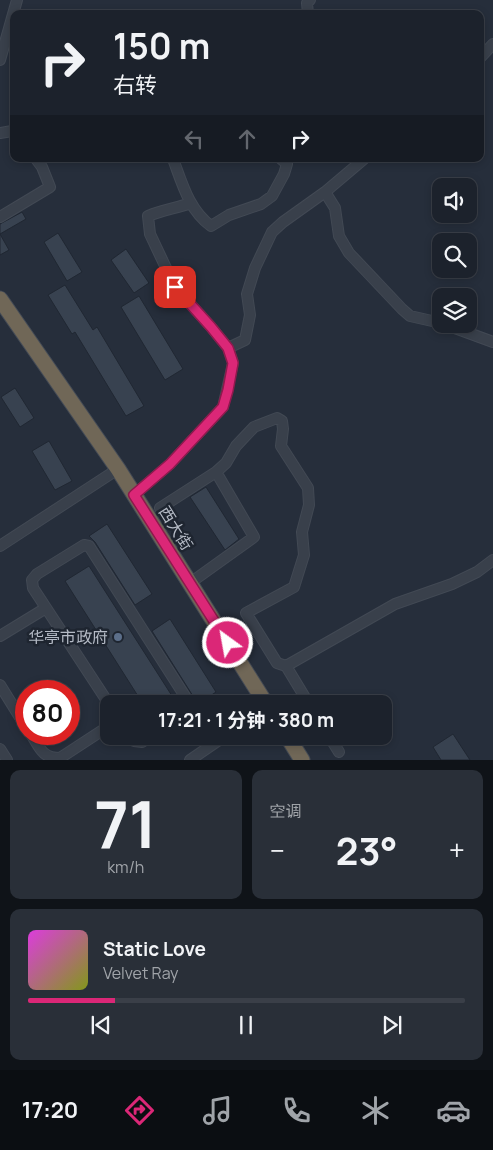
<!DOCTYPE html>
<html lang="zh">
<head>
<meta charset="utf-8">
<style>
	body { margin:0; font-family:Manrope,"Noto Sans SC",sans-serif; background:#292f38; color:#f1f3f6; height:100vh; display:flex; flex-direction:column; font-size:19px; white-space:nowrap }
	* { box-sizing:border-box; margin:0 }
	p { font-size:16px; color:#a0a4a9 }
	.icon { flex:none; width:28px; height:28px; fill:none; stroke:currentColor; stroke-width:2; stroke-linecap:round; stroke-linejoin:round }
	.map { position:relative; height:760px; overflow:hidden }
	.sheet { display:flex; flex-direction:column; gap:10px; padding:10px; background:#0f1318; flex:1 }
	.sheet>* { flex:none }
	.top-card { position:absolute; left:10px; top:10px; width:474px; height:152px; border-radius:10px; box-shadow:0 2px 8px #0003,0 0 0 1px #3a3f48; background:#1c222c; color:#f1f3f6; overflow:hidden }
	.buttons { position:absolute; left:432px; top:178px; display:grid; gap:10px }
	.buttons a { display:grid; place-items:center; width:45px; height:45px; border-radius:10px; background:#1c222c; box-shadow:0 2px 8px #0003,0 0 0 1px #3a3f48; font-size:25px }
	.speed { position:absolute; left:15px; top:680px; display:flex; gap:10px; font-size:25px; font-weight:700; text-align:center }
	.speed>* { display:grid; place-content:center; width:65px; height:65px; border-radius:50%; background:#1c222c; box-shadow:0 2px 8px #0003,0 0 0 1px #3a3f48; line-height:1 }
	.speed .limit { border:8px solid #d22; background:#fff; color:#111 }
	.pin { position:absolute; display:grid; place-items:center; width:42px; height:42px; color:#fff; margin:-21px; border-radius:10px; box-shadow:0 2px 8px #0006 }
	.me { position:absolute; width:55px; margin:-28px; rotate:328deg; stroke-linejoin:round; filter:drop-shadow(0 0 4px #0008) }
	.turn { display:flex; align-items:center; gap:18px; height:105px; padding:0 20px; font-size:22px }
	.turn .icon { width:65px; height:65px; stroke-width:2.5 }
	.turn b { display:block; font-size:35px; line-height:42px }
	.lanes { display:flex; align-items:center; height:48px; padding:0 20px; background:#0003; justify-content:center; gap:25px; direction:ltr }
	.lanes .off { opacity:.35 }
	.big { font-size:38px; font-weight:700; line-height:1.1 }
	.sheet .tile { flex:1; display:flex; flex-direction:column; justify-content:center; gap:8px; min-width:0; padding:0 18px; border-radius:10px; background:#292f38 }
	.sheet .dial { align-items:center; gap:0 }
	.dial b { font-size:65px; line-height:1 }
	.song { display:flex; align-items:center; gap:15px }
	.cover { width:60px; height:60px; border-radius:8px; background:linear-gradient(135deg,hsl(300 70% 55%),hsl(70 70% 35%)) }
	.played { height:5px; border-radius:2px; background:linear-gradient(90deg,#db2777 20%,#3a3f48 20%) }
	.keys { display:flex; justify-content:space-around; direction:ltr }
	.heat { display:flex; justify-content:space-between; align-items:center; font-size:28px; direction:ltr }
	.sheet .tiles { flex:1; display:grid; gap:10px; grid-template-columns:1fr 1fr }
	.tile:last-child { grid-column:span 2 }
	.trip { position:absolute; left:100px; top:695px; width:292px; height:50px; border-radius:10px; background:#1c222c; box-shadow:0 2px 8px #0003,0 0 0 1px #3a3f48; font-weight:700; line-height:50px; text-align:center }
	.tab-bar { display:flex; height:80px; justify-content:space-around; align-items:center; background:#0b0e12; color:#a0a4a9 }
	.tab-bar .icon { width:35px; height:35px }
	.tab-bar .current { color:#db2777 }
	.tab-bar b { font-size:22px; color:#f1f3f6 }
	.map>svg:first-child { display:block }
	.building { fill:#384250; stroke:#202732 }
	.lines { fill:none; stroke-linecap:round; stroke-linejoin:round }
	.minor-casing { stroke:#424954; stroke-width:12 }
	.highway-casing { stroke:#444b56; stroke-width:17 }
	.minor { stroke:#39404b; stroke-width:10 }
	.highway { stroke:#706757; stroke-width:15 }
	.route-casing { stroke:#8e194d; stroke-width:12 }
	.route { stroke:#db2777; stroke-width:9 }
	.service-dot { fill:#5c6f8a; stroke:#1e2530; stroke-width:2 }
	.labels { text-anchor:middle; stroke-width:5; stroke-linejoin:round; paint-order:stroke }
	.street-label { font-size:16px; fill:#b5bbc6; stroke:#1e2530 }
	.poi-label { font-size:16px; fill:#b5bbc6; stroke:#1e2530; text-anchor:end }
</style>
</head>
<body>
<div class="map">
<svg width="493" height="760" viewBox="0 0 493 760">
	<rect width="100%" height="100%" fill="#262e3b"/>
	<path class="building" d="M22,212L26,219L0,234L9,250L0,255V224Z
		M58,233L82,272L67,281L44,242Z
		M126,249L149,283L134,293L111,260Z
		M65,285L93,330L97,327L144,406L126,416L75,332L72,334L48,295Z
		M139,296L183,369L165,380L121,307Z
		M15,388L34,418L20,427L1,397Z
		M49,441L72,481L55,490L32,451Z
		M206,487L239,539L225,550L190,497Z
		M107,524L152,594L135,605L95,542L89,536Z
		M89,566L174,699L167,704H143L65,581Z
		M170,619L216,692L198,704L152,631Z
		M453,734L470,760H441L433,747Z"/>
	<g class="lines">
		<defs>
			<path id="minor" d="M308,14L307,3L310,0
				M480,58L493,44
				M0,60L17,0
				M0,133L12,131L14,133
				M173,159C182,183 189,210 211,226L229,215L261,204L272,196L284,174L287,164L281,159
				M325,192L335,208L339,236L349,253L402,309L410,316L441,323
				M0,217L50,187L42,167L36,159
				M444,324L493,342
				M228,348L245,340L250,315L247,294L255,268L272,232L283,222L325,192L364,159
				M134,495L170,464L223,407L233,363L228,348L211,327L175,287L150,234L148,216C162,210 177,208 191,203
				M160,508L216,472L226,463L236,446L254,427L277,418L282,421L283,429L281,446L308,488L309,505L302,532L304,555L294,587L246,613L277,663L286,666L309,704
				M0,546L118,469
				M190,583L254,537L219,477
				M0,636L46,608
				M286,666L395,604L452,584L477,572L493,560
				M0,685L26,727
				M109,704L33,588L32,580L37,574L84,545L89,546L190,704
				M31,734C40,748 42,758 60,758L109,726
				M131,736L134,741L142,742L151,736
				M329,736L339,752
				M0,749L7,760
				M190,760L225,736"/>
			<path id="highway" d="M0,299L118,469L266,704
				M287,736L302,760"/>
		</defs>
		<use href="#minor" class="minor-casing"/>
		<use href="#highway" class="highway-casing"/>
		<use href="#minor" class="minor"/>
		<use href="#highway" class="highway"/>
	</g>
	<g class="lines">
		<defs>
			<path id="route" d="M175,287L211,327L228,348L233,363L228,390L223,407L170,464L134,495L228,643"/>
		</defs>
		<use href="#route" class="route-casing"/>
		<use href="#route" class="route"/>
	</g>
	<circle class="service-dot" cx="118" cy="637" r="5"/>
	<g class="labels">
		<g class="street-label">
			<text transform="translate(176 528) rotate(58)" y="6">西大街</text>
		</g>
		<g class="poi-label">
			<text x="108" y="643">华亭市政府</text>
		</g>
	</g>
</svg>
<div class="buttons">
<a><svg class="icon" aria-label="sound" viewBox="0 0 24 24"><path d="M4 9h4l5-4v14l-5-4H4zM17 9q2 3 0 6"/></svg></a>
<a><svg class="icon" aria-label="search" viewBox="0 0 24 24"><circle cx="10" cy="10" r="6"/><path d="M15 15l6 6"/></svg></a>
<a><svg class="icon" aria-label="layers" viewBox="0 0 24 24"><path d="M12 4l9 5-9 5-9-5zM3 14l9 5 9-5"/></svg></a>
</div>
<div class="speed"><div class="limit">80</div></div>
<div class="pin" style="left:175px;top:287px;background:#d93025"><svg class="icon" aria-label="arrive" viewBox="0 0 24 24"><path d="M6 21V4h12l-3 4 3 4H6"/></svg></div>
<svg class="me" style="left:228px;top:643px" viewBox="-20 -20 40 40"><circle r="17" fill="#db2777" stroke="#fff" stroke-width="3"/><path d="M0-11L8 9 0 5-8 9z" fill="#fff"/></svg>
<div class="trip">17:21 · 1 分钟 · 380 m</div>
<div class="top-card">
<div class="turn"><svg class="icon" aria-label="right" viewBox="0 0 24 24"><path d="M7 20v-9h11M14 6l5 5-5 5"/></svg><div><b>150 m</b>右转</div></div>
<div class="lanes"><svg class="icon off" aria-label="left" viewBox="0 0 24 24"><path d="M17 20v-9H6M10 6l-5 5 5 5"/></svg><svg class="icon off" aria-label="ahead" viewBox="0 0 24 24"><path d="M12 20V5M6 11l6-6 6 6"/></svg><svg class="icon" aria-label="right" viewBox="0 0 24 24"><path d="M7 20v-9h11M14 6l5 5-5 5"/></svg></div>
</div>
</div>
<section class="sheet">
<div class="tiles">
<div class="tile dial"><b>71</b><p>km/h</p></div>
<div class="tile"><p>空调</p>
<div class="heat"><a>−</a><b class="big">23°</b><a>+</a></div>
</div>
<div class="tile">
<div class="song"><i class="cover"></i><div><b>Static Love</b><p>Velvet Ray</p></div></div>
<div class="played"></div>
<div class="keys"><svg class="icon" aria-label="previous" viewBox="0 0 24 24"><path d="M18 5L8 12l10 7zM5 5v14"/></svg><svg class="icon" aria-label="pause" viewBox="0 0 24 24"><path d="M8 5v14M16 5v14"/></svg><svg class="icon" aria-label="next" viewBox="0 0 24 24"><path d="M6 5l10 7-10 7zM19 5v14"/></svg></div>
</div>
</div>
</section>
<nav class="tab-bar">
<b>17:20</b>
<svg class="icon current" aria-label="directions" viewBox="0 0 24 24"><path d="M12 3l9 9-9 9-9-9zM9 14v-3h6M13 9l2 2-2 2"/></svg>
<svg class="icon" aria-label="music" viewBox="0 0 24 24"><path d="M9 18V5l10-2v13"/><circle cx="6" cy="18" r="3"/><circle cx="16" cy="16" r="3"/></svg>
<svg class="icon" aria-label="phone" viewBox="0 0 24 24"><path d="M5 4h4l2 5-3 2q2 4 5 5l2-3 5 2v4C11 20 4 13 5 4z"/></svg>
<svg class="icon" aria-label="climate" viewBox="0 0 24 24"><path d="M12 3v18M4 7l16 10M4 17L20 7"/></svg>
<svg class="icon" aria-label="car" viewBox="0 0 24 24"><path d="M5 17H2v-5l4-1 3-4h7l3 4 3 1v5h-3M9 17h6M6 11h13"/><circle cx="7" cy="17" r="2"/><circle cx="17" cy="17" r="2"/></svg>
</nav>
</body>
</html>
